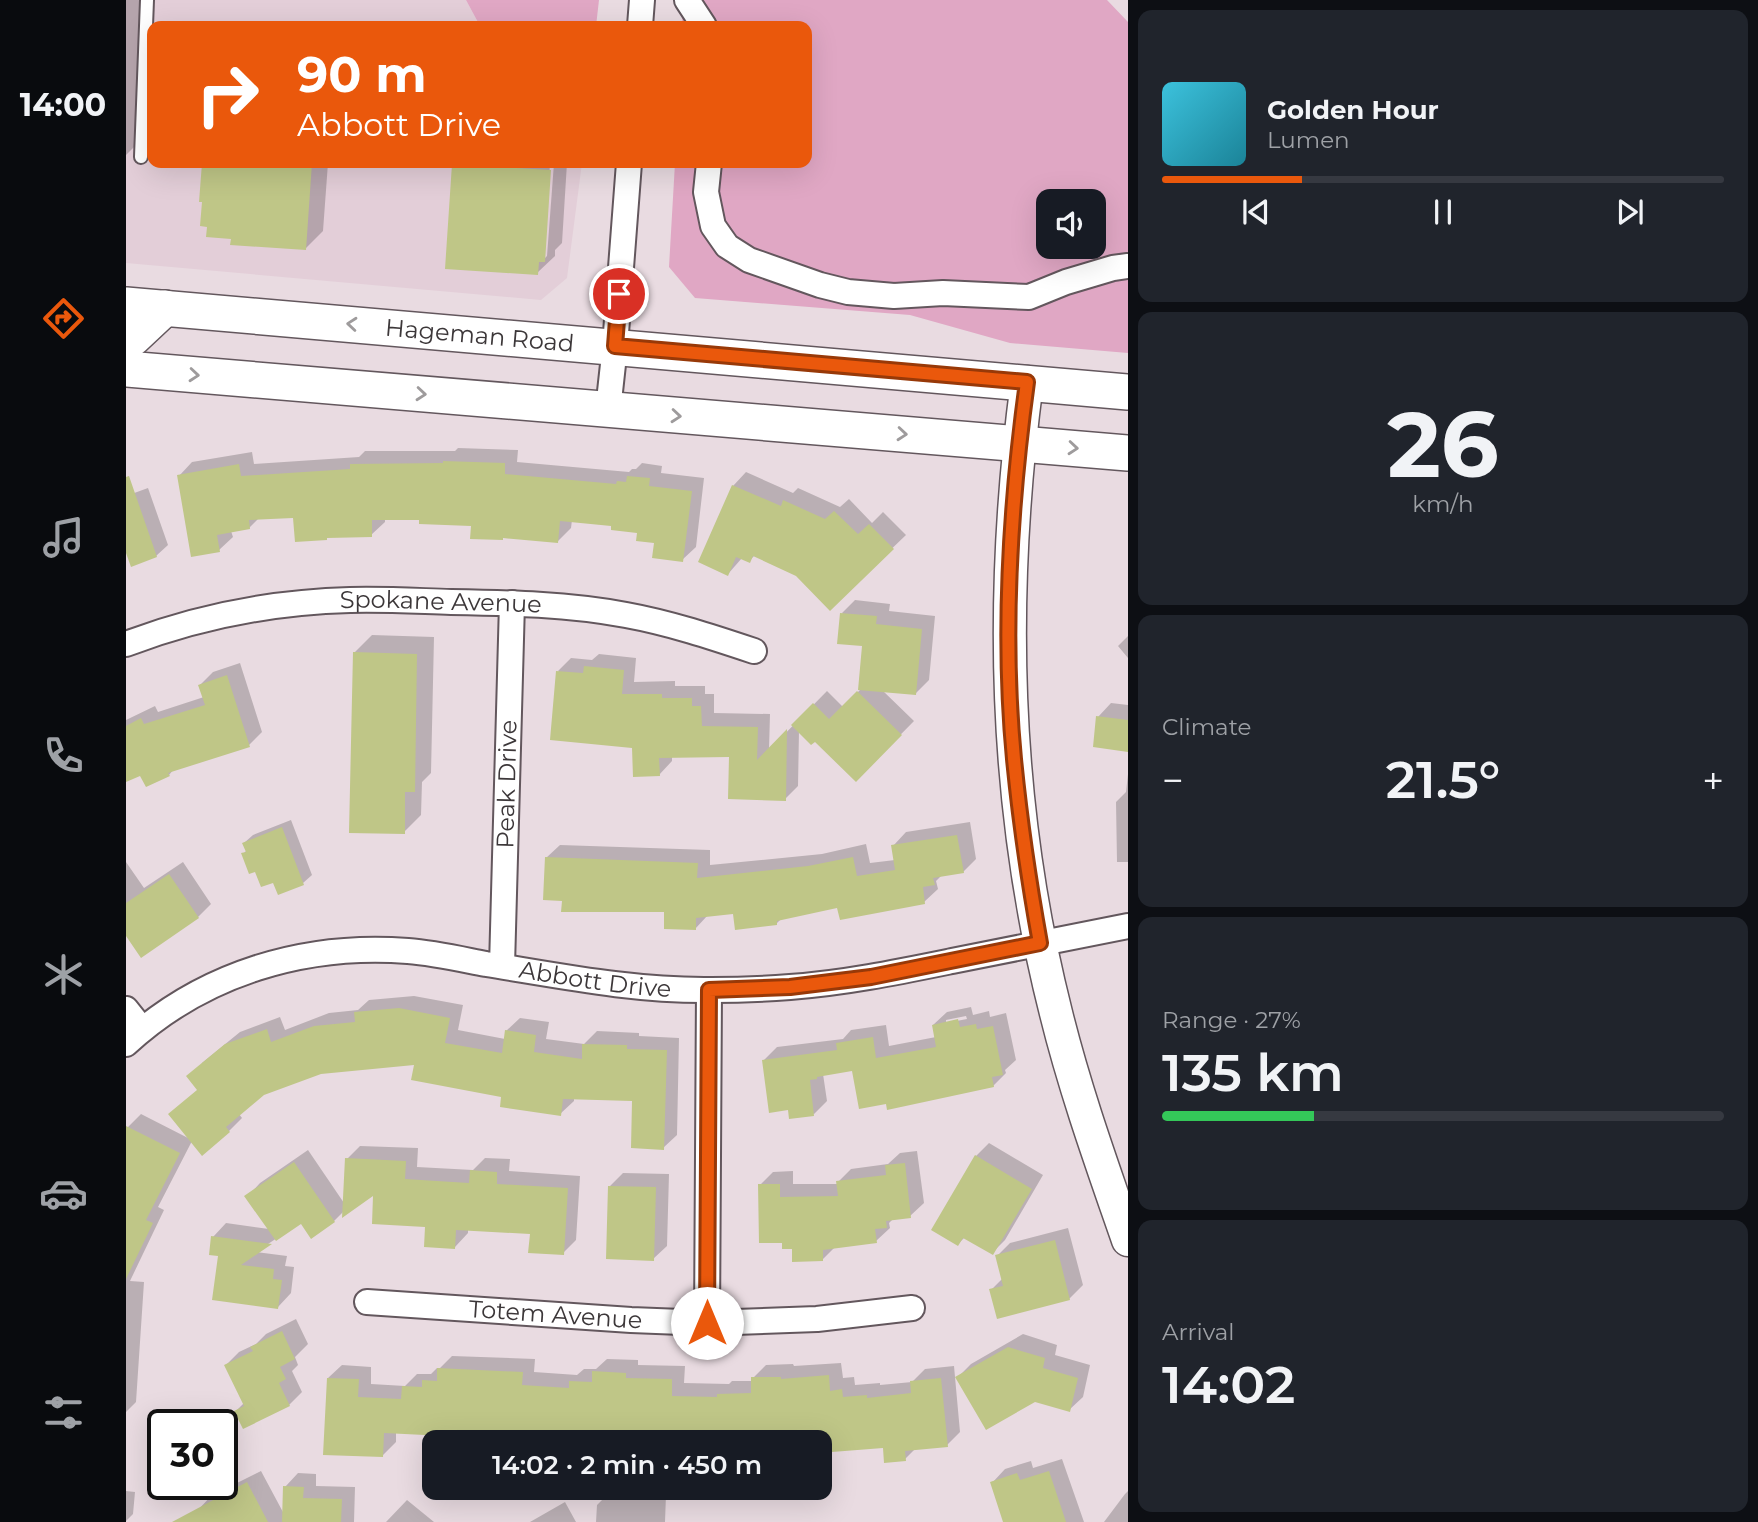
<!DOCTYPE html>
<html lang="en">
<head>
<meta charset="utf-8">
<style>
	body { margin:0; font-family:Montserrat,sans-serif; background:#20242c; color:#f1f3f6; height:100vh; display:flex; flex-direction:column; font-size:26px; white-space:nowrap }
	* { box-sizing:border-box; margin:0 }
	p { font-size:23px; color:#9ea1a6 }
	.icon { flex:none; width:38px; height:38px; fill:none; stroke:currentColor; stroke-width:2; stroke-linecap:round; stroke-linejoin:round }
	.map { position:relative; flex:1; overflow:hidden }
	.drawer { display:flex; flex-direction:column; gap:10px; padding:10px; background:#0d0f14; width:630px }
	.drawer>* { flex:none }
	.top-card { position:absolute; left:21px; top:21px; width:665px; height:147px; border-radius:14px; box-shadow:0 7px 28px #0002; background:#ea580c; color:#fff; overflow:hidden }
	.fabs { position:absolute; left:910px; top:189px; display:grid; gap:14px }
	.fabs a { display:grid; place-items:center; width:70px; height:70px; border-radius:14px; background:#171b24; box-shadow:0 7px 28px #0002; font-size:35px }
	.speed { position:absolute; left:21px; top:1409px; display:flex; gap:14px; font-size:35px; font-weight:700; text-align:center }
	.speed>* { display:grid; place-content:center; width:91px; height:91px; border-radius:50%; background:#171b24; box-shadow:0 7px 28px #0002; line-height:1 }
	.speed .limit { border:4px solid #111; border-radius:10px; background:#fff; color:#111 }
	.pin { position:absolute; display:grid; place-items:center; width:60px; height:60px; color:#fff; margin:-30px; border:4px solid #fff; border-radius:50%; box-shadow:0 2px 7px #0007 }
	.me { position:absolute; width:77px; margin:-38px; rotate:0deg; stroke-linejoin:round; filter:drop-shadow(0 0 5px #0008) }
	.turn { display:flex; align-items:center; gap:24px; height:147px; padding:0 35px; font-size:32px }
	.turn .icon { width:91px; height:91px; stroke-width:2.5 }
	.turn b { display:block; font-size:49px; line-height:60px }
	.big { font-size:52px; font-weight:600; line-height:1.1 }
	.drawer .widget { flex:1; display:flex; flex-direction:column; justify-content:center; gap:10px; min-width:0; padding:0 24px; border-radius:14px; background:#20242c }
	.drawer .dial { align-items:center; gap:0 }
	.dial b { font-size:91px; line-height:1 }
	.song { display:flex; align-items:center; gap:21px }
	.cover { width:84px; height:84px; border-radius:10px; background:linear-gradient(135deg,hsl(190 70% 55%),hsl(190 70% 35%)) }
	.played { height:7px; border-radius:4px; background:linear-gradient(90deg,#ea580c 25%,#363941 25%) }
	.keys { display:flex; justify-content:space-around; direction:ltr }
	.heat { display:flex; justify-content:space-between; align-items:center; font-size:38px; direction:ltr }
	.charge { height:10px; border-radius:5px; background:linear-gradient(90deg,#34c759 27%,#363941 0) }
	.trip { position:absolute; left:296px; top:1430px; width:410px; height:70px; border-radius:14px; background:#171b24; box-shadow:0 7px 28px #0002; font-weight:600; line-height:70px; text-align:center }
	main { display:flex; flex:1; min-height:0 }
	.menu { display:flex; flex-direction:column; width:126px; justify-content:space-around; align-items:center; background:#090b0e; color:#9ea1a6 }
	.menu .icon { width:49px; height:49px }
	.menu .active { color:#ea580c }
	.menu b { font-size:32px; color:#f1f3f6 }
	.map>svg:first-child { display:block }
	.built { fill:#e3ced8 }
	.green { fill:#e0a7c4; fill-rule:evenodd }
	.shadow { fill:#0003; fill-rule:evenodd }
	.building { fill:#bfc687 }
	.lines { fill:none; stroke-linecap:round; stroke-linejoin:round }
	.service-casing { stroke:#63575d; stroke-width:16 }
	.minor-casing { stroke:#63575d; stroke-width:28 }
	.tertiary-casing { stroke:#63575d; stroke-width:35 }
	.secondary-casing { stroke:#63575d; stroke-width:38 }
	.service { stroke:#fff; stroke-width:12 }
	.minor { stroke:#fff; stroke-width:24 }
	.tertiary { stroke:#fff; stroke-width:32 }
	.secondary { stroke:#fff; stroke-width:35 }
	.oneway { stroke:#9e9b9c }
	.route-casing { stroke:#983908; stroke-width:18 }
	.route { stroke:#ea580c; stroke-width:12 }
	.labels { text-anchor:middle; stroke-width:5; stroke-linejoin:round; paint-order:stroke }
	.street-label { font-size:24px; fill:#3c3739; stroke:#f6e8ee }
</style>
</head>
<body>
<main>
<nav class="menu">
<b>14:00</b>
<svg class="icon active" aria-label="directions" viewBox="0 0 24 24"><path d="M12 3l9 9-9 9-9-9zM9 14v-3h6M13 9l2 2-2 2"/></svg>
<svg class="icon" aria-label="music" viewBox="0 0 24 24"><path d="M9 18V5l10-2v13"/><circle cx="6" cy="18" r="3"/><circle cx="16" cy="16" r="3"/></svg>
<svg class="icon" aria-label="phone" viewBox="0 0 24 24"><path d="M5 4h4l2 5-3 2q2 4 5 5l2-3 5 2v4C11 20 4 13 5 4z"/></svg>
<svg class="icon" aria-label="climate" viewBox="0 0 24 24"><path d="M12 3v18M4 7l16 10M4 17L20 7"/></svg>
<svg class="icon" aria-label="car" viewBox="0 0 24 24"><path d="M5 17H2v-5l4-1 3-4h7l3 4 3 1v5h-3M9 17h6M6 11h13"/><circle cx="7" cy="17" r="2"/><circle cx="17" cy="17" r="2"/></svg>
<svg class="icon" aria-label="filters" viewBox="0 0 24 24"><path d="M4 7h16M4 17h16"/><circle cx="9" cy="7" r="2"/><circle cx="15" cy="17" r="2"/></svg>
</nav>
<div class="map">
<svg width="1002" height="1522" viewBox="0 0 1002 1522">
	<rect width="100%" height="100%" fill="#e9dbe1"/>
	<path class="built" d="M0,0H340L354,26H26V163H456L441,278L415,300L0,263Z"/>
	<path class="green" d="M340,0H473L470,26H354Z
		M557,0H981L1002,22V353L884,343L784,315L569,298L543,267L549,163H681V26H556ZM922,201H968V247H922Z"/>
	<path class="shadow" d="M0,0H22L15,140L0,155Z
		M77,163H202L197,231L180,248L106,237L83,225L78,201L75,200Z
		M330,163H424L418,259L421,256L428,163H441L436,243L429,250V256L411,273L328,165Z
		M332,448L392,450L391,462L503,472L506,469H510L516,463L536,466L535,473L578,478L570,547L556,560L513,531L487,524L446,520L445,528L432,541L346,524L295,518H259V522L245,535L169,516L133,518L123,528L105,531L107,537L93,550L53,476L66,462L126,452L128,464L233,457L239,451H329Z
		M620,472L667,493L672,488L714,507L723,499L746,523L757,512L780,535L704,608L671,574L629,555L623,561L616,558L602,574L574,561L607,486Z
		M22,488L42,545L30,556L0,553V496Z
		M729,600L764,604L763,611L809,616L803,680L790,693L756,690L788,721L730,780L689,739L673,731L672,786L659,799L605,755L546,756V761L533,775L508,746L432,671L445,658L466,660L473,654L510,658L508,682L549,681V686H579V694H588V713L644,714L643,750L701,691L717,707L736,688L738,645L716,613Z
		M246,635L308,637L305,773L296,782L295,815L278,832L228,653Z
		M1002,636V658L992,646Z
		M114,663L136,732L123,745L48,769L43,775L15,773L0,780V720L29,706L32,712L78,697L74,685L87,672Z
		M985,703L1002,705V750L972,717Z
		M1002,774V862H991L990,802L1000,792Z
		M165,820L186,875L177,883L148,881L130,870L117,854L121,850L118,843L127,835Z
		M844,822L850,859L837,872L816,875L810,881L812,889L798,902L713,906L655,919L650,924L609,912L582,915L569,929L540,911L437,899L420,858L434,845L584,850V865L696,854L740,844L744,863L769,860L767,846L780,832Z
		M0,862L18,888L57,862L85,904L72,917L0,933Z
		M288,996L337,1005L332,1030L379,1039L380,1031L394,1018L423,1022L420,1039L458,1044L471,1031L513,1033V1036L553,1038L551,1135L537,1148L508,1100L448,1098V1101L434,1114L377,1096L290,1063L195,1072L137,1094L113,1114L116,1118L103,1131L76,1153L66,1141L32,1207L38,1210L4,1281L18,1282L10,1402L0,1412V1131L2,1127L15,1114L64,1139L44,1115L73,1089L76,1063L114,1032L154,1017L159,1030L203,1013L232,1010L243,1000Z
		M845,1007L847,1015L863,1011L864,1017L880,1013L890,1060L879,1070L880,1073L867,1086L762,1102L728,1069L697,1074L701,1101L688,1114L664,1109L638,1060L651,1047L717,1039L725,1030L760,1025L763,1046L810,1037L807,1025L821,1012ZM840,1016L841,1019L820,1023V1020Z
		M863,1143L917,1175L879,1240L866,1253L839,1237L832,1244L850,1156Z
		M234,1146L292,1148L291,1167L347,1170L359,1158L384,1159L383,1171L454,1176L450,1240L437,1253L405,1232L342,1229V1233L329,1247L301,1225L249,1192L218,1211L208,1221L185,1236L175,1222L130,1252L161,1256L159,1266L168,1267L165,1293L152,1307L94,1255L87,1237L100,1223L143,1229L121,1197L134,1183L182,1150L218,1203L221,1159Z
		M791,1151L798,1203L784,1216L768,1218L763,1223L764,1228L750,1241L709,1247L696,1260L668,1247L634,1185L647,1172L667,1171V1184H712V1182L725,1169L762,1164L774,1153Z
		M497,1173L543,1174L541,1246L527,1259L484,1186Z
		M942,1228L957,1285L943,1299L865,1290L877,1278L871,1256L884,1243Z
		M170,1319L182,1344L169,1357L172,1365L166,1371L176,1392L163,1405L110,1411L118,1403L100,1365L113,1352L130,1344L140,1334Z
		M897,1334L931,1345L929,1355L964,1365L957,1397L943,1410L832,1377L845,1364Z
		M326,1356L409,1359L408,1372L451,1375L458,1369H470L481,1359L512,1360V1365L559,1366L558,1383L603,1384L606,1381H627V1378L640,1365L667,1364L668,1366L715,1363L717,1378L728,1377L729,1385L754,1383V1385L786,1382L799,1369L828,1366L834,1432L821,1445L790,1448L779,1459L758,1446L693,1451V1442H408L362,1436L270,1432V1442L256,1456L202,1378L216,1365L245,1367V1384L279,1386L291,1374H305L311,1368H314Z
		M936,1459L958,1522H879L866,1483L879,1469L905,1461L907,1468Z
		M135,1471L158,1514L159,1487L172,1473L190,1474V1486L229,1487L228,1522H79L72,1510L85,1496Z
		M0,1491L9,1492L7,1514L0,1521Z
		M1002,1491V1522H978L999,1494Z
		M484,1492L540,1495L539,1522H470L471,1505Z
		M281,1500L308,1522H260Z
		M439,1502L450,1522H404Z"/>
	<path class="building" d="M76,163H186L180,250L104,245L105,239L80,237L81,227L74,226L76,202H73Z
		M326,164L425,170L419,262H413L412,275L319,269Z
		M317,461L379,463V474L490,484L491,481L500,482L501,476L524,478L523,486L566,491L557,562L526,558L528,543L510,541L511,533L485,530V526L434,521L432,543L377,538V540L344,539L345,526L293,524V520H246V537L201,538V540L169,542L167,518L123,520L124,529L91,535L94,552L65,557L51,475L113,464L115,476L224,469V464L317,463Z
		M3,476L31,557L5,567L0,553V477Z
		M606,485L655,506L657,500L699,519L708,511L732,534L743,524L768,549L704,611L670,576L627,556L624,563L610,557L602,576L572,562Z
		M714,613L751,616L750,624L796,629L790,695L732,690L736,646L711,644Z
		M227,652L291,654L289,792H279V834L223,833Z
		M458,666L498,670L496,694H536V698H566V706H575L576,726L632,727L631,760L661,729L660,801L602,799L603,757L533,758L534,776L507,777L506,748L424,740L430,671L457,673Z
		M101,675L124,747L42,773L44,776L20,787L14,776L0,782V726L15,718L18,724L79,705L72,685Z
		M731,691L776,735L730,782L689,742L685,745L665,725L687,703L703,719Z
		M970,716L1002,720V752L967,747Z
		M156,827L178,885L152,895L147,883L135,887L129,872L123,874L115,853L120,852L116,843Z
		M831,835L838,873L807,878L809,885L797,887L799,904L714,920L711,908L651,921V925L609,930L607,914L570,918V930L538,929V912H435L436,901L417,900L419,857L572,863L571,878L682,866L727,857L731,876L769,870L765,845Z
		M43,874L73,918L15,958L0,936V903Z
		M273,1008L324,1018L319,1043L376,1053L379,1030L410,1035L408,1052L456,1059V1044L501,1045V1049L541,1050L538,1150L505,1148L506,1101L437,1099L435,1116L374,1107L375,1097L285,1080L288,1065L195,1074L138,1095L100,1127L104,1132L76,1156L42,1114L71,1090L60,1076L99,1044L141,1029L145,1042L188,1026L229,1022L228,1012Z
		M832,1019L834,1027L850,1024L851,1029L867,1026L877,1075L866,1077L868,1087L761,1110L760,1104L733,1109L726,1071L691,1077V1079L684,1080L688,1116L663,1119L662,1110L643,1113L636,1060L711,1050L710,1043L747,1037L750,1058L810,1047L806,1025Z
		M0,1126L54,1153L20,1220L27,1223L0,1279Z
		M849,1155L906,1189L867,1255L837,1238L832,1246L805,1230Z
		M219,1158L280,1161L279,1179L343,1183L344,1170L371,1172V1184L442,1188L438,1255L402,1253L404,1234L330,1230L329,1249L298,1247L299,1227L246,1224L247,1196L216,1218Z
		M168,1162L209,1222L185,1239L175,1224L150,1241L118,1196Z
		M779,1163L785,1218L760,1221L761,1228L749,1229L751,1243L697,1250V1261L666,1262V1249H656V1243H633L632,1184H654V1197L712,1196L710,1181L760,1175L759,1165Z
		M482,1186L530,1187L528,1261L480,1259Z
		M85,1236L146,1244L115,1265L148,1269L147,1279L156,1280L152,1309L86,1300L92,1256L83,1255Z
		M929,1240L944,1300L871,1319L863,1289L877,1286L869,1255Z
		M156,1331L169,1359L154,1367L160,1379L153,1383L164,1406L117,1429L108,1411L118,1406L98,1365L127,1351L124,1347Z
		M882,1347L919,1358L917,1368L952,1378L944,1412L909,1402L860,1430L829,1377Z
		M311,1368L397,1372L396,1385L443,1388V1381L466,1382V1371L500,1373V1378L546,1379V1396L591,1397V1394L625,1393V1377H655V1379L703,1375L704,1391L716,1389L717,1397L741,1395V1398L785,1393L784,1381L815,1378L822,1447L779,1451L780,1461L758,1463L757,1448L693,1453V1442H380L360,1441V1438L258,1433L257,1457L197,1455L201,1378L233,1379L232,1397L275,1399L276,1386L296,1387V1380L311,1381Z
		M923,1471L940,1522H877L864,1482L891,1473L894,1480Z
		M121,1482L142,1522H46Z
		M157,1486L178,1487L177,1498L216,1499L215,1522H156Z"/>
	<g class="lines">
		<defs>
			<path id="service" d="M15,157L21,0"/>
			<g id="minor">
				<path d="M561,0L578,26"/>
				<path d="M514,26L516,0"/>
				<path d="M583,163L580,192L587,226L601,246L623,260L694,285L722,292L768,296L817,293L903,297L940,282L987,268L1002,266"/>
				<path d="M482,410L489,346L503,163"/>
				<path id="s1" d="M0,644C71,617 148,602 224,600C257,599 291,601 325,602C384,603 442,604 500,615C544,623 586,637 628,651"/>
				<path id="s2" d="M376,966L386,603"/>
				<path d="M0,1009L16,1029"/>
				<path id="s3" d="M0,1044C77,973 179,943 282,951C308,953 334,959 360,964C435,976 509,991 585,990C611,990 638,989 664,987C719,983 772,972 826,961C885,949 943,938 1002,926"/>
				<path id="s4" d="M241,1302L505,1320L581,1323L691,1319L786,1308"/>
				<path d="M581,1323L583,990"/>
			</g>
			<path id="tertiary" d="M901,382C873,595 877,804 930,1013C949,1090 976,1165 1002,1240"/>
			<g id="secondary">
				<path id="s5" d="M0,305L1002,392"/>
				<path d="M0,338H7L39,308"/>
				<path d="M0,369L1002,453"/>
			</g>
		</defs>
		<use href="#service" class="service-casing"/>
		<use href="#minor" class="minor-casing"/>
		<use href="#tertiary" class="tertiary-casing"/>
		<use href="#secondary" class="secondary-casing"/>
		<use href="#service" class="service"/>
		<use href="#minor" class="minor"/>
		<use href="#tertiary" class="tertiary"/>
		<use href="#secondary" class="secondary"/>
	</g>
	<defs><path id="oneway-chevron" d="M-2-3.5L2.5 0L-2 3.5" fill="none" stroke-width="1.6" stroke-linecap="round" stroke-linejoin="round" transform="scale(1.75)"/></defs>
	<g class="oneway">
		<use href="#oneway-chevron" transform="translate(226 324) rotate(-175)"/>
		<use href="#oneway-chevron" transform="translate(68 375) rotate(5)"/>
		<use href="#oneway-chevron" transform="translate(295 394) rotate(5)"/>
		<use href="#oneway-chevron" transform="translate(550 416) rotate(5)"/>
		<use href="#oneway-chevron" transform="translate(776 434) rotate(5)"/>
		<use href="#oneway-chevron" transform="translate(947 448) rotate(5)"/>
	</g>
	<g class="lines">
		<defs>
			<path id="route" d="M493,294L489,346L901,382C884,506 876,634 888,759C894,821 903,882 914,943L745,977L664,987L583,990L581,1323"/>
		</defs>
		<use href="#route" class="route-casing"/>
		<use href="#route" class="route"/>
	</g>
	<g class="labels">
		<g class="street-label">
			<text dy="8" stroke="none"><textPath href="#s5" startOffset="355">Hageman Road</textPath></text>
			<text dy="8" stroke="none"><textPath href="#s1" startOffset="320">Spokane Avenue</textPath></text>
			<text dy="8" stroke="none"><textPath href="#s2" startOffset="182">Peak Drive</textPath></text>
			<text dy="8" stroke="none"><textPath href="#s3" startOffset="495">Abbott Drive</textPath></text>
			<text dy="8" stroke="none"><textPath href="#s4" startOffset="189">Totem Avenue</textPath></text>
		</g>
	</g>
</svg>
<div class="fabs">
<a><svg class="icon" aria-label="sound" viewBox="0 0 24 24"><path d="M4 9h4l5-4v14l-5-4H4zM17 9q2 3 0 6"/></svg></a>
</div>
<div class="speed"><div class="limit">30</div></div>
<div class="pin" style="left:493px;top:294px;background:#d93025"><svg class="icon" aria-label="arrive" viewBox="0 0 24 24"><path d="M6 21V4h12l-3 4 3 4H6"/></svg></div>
<svg class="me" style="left:581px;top:1323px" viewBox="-20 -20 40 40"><circle r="19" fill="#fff"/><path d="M0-13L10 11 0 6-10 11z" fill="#ea580c"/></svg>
<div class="trip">14:02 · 2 min · 450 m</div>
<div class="top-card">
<div class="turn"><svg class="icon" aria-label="right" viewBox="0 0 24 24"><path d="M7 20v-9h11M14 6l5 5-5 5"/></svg><div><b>90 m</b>Abbott Drive</div></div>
</div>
</div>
<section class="drawer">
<div class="widget">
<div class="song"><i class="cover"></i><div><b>Golden Hour</b><p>Lumen</p></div></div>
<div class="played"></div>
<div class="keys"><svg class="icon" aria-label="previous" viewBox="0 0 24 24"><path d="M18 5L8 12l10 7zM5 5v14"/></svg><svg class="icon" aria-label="pause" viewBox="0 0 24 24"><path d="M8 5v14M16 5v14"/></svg><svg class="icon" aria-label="next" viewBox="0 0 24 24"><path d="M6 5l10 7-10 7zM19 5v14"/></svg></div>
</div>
<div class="widget dial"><b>26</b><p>km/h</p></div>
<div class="widget"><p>Climate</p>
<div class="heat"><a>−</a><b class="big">21.5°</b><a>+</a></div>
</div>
<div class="widget"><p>Range · 27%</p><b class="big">135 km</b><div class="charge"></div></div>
<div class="widget"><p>Arrival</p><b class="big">14:02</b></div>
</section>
</main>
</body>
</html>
